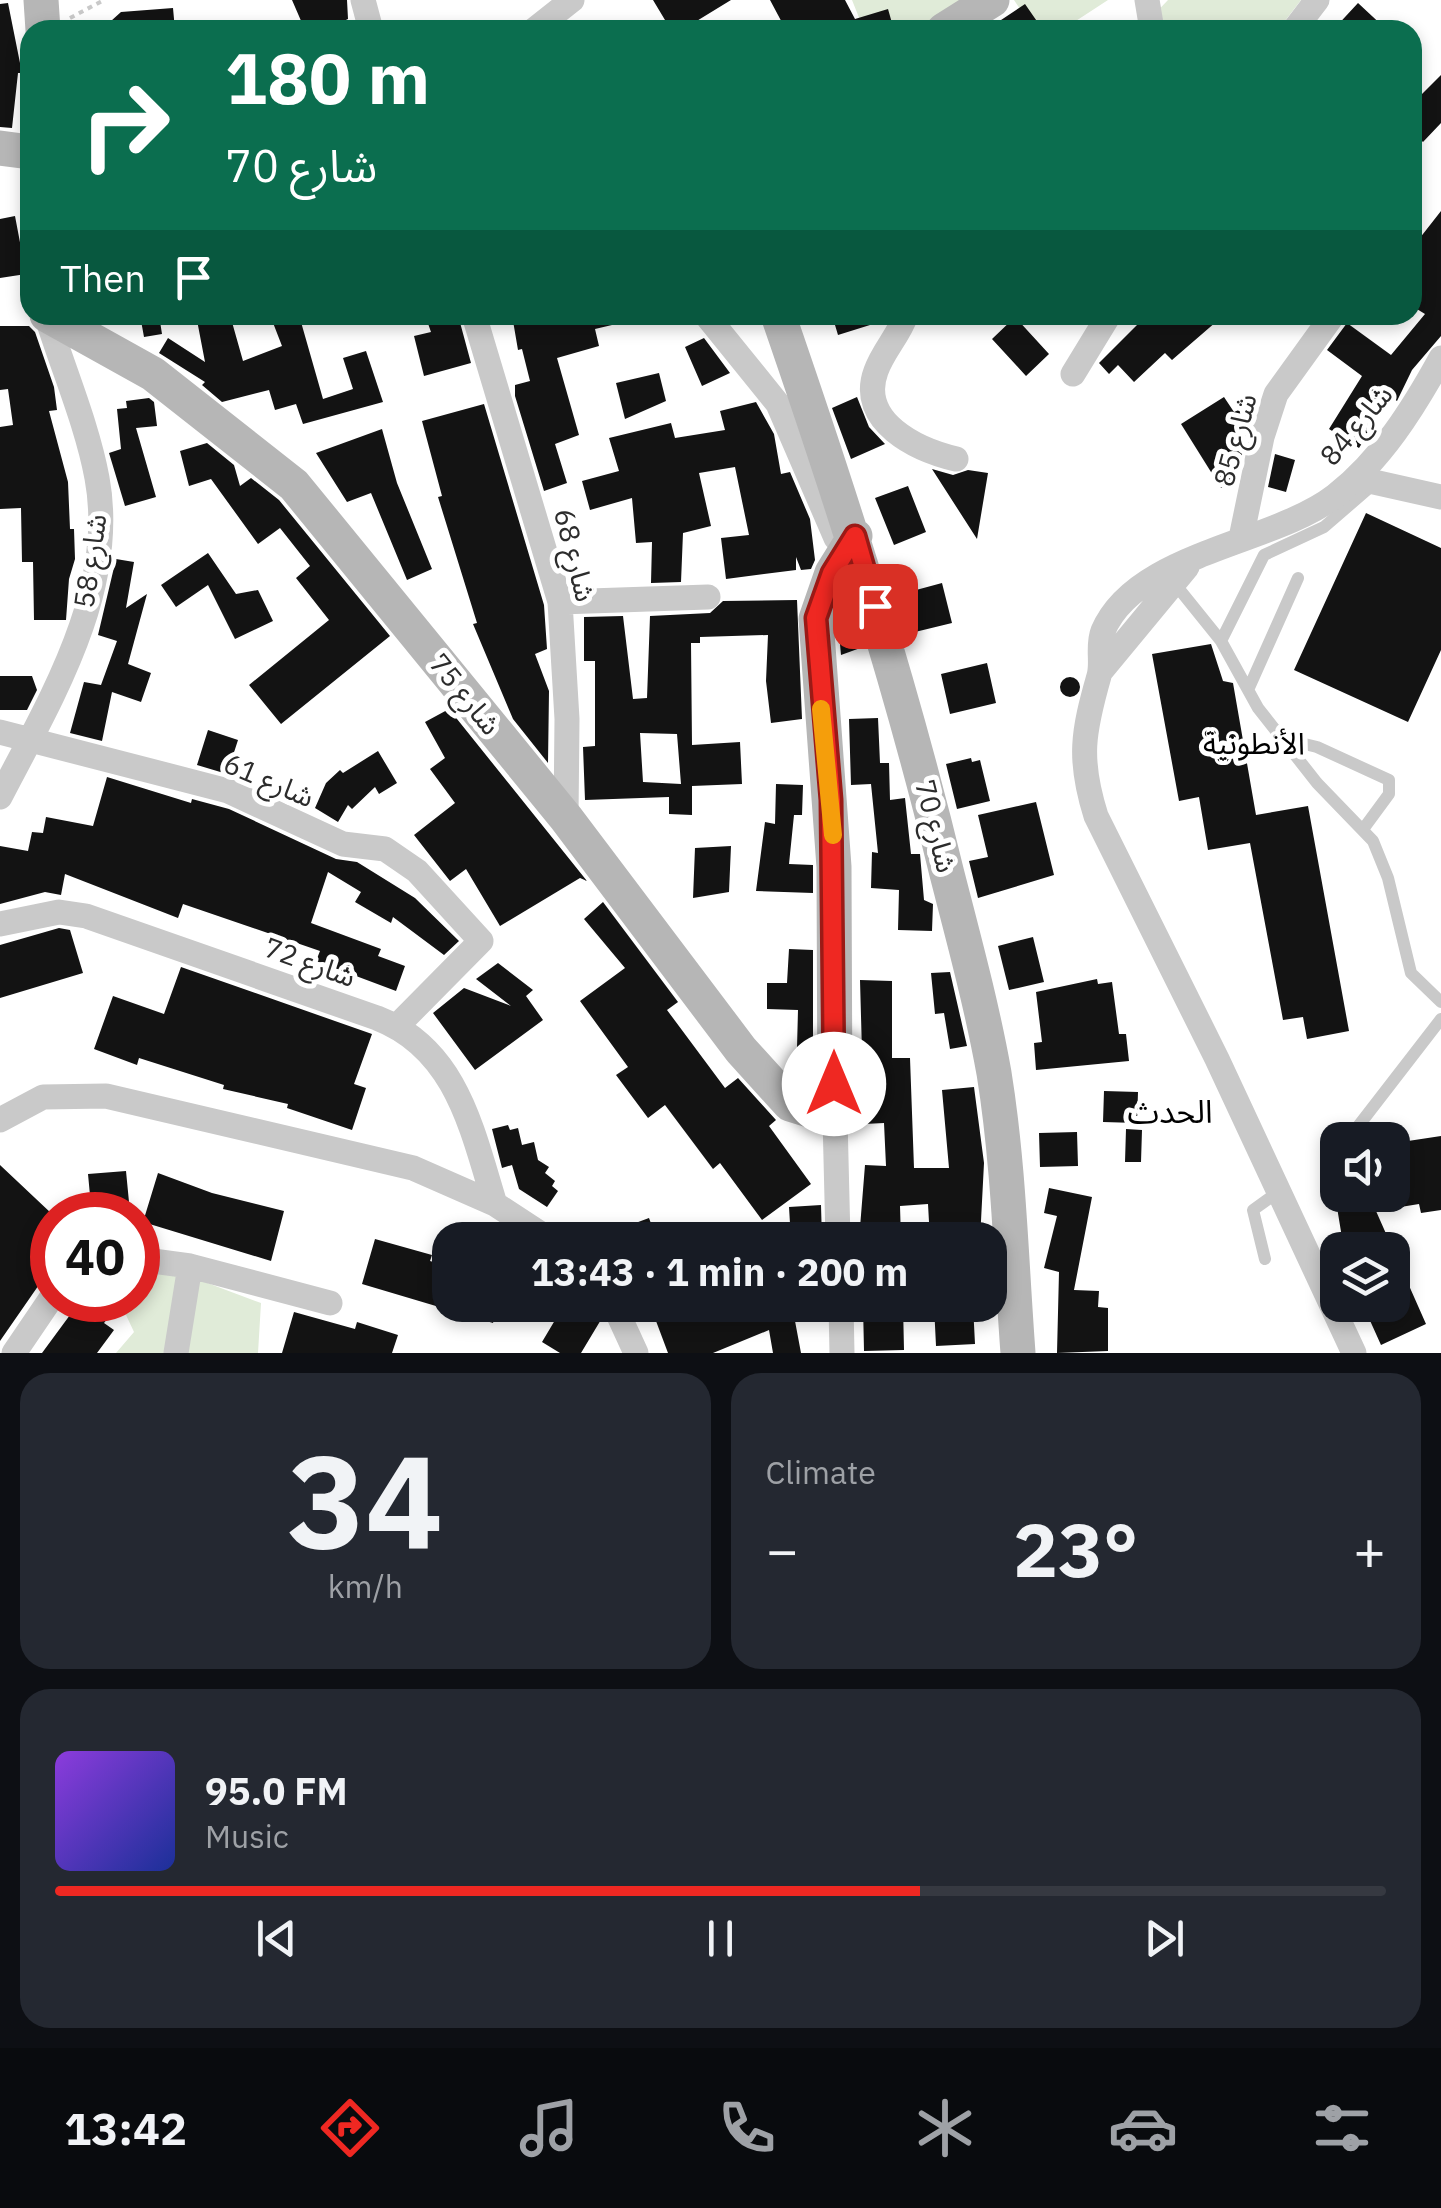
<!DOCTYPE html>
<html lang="en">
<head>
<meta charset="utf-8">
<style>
	body { margin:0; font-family:"IBM Plex Sans","Noto Sans Arabic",sans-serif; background:#242831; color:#f1f3f6; height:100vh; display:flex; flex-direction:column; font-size:38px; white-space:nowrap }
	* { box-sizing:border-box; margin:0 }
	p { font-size:32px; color:#9ea1a6 }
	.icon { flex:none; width:55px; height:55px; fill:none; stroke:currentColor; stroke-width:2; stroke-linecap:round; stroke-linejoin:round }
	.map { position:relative; height:1353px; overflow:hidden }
	.details { display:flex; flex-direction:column; gap:20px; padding:20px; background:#0d0f14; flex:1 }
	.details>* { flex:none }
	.guide { position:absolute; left:20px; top:20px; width:1402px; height:305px; border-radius:30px; box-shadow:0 5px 15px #0003; background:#0b6e4f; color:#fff; overflow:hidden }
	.controls { position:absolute; left:1320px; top:1122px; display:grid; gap:20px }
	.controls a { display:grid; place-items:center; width:90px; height:90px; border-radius:20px; background:#171b24; box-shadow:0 5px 15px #0003; font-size:50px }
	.speed { position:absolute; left:30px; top:1192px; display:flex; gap:20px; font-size:50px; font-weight:700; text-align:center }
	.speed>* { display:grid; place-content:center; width:130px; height:130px; border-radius:50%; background:#171b24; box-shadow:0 5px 15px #0003; line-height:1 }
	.speed .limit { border:15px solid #d22; background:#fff; color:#111 }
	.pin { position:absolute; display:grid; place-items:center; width:85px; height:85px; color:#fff; margin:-42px; border-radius:20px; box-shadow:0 5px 15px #0006 }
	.me { position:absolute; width:110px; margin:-55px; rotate:0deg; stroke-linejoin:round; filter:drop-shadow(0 0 8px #0008) }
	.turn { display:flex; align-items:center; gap:35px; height:210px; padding:0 40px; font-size:45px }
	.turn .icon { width:130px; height:130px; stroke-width:2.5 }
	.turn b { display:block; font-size:70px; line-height:85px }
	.then { display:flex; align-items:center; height:95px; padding:0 40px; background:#0003; gap:20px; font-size:38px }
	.big { font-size:75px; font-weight:700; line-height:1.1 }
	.details .card { flex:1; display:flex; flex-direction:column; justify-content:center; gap:15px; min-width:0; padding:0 35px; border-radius:30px; background:#242831 }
	.details .dial { align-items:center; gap:0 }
	.dial b { font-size:130px; line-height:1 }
	.song { display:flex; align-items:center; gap:30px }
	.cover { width:120px; height:120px; border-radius:15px; background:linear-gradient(135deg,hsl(270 70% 55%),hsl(230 70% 35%)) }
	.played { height:10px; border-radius:5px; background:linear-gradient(90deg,#ef2822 65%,#363941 65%) }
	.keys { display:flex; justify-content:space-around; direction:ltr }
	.heat { display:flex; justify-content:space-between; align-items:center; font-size:55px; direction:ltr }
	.details .tiles { flex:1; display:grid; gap:20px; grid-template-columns:1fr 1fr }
	.card:last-child { grid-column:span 2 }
	.trip { position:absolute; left:432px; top:1222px; width:575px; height:100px; border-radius:30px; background:#171b24; box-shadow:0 5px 15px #0003; font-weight:700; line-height:100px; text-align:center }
	.menu { display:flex; height:160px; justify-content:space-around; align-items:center; background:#090b0e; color:#9ea1a6 }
	.menu .icon { width:70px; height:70px }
	.menu .selected { color:#ef2822 }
	.menu b { font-size:45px; color:#f1f3f6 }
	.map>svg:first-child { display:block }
	.green { fill:#e0ebd8 }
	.building { fill:#131313; fill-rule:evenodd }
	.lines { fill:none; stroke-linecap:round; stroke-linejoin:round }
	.path { stroke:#c9c9c9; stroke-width:4; stroke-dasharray:5 5; stroke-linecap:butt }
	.lane { stroke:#c9c9c9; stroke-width:12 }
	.street { stroke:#c9c9c9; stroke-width:25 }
	.secondary { stroke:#b6b6b6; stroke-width:35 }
	.route-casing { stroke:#9b1a16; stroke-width:25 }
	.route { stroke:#ef2822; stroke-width:18 }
	.slow { stroke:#f59e0b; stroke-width:18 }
	.labels { text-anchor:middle; stroke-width:10; stroke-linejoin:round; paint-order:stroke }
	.street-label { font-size:28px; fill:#2c2c2c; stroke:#fff }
	.neighbourhood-label { font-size:30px; fill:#000; stroke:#fff }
	.quarter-label { font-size:32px; fill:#000; stroke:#fff }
</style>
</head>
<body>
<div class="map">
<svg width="1441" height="1353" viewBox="0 0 1441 1353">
	<rect width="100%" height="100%" fill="#fff"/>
	<path class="green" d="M852,0H973L917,30H864Z
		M1014,0H1108L1062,30H1034Z
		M1168,0H1301L1281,26L1272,30H1151L1146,23Z
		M138,1257L261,1303L258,1353H116L134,1332L119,1300H138Z"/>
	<path class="building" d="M292,0H347L348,19L324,30H305Z
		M653,0H731L682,30H671Z
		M770,0H845L855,19L888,9L894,30H786Z
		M8,3L22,73H18L12,128L0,127V4Z
		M1358,3L1387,30H1333Z
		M1025,4L1043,30H986Z
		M173,8L175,30H101L121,12Z
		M1441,75V123L1423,142L1412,131V104Z
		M1441,211V336L1412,370L1397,401L1391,397L1359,448L1329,429L1362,376L1327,350L1347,323L1391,355L1425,314L1412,306V248Z
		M15,216L26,274L0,278V219Z
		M140,315H159L162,334L144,337Z
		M196,315H230L243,361L282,346L270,315H299L323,399L353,389L343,358L366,351L383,402L303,424L296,404L275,410L269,390L222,402L202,385L205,382L159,353L168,338L205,362Z
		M425,315H458L471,363L424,376L414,336L431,332Z
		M512,315H628L629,321L595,329L599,346L557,358L579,435L555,444L567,483L544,491L515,396V385L530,381L522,349L518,350Z
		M832,315H888L886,320L838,335Z
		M1129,315H1224L1172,360L1165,353L1134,382L1118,365L1109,374L1099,363L1138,324Z
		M1015,317L1049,354L1026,376L992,339Z
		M0,326H29L35,332L54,387L57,410L49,411L68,482L70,529H74L75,559L69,579L66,620H34L33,562H22L21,508L0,509V427L13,425L8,389L0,390Z
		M704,338L730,373L702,386L685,347Z
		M659,373L666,401L625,419L616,383Z
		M857,397L869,427L885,444L851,459L832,408Z
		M1224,397L1234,412L1248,406L1252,414L1245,439L1238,443L1244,445L1237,479L1221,488L1181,424Z
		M149,398L154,402L157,426L136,428L156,497L125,506L109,453L121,449L117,409L127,408L126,401Z
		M756,402L774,434L781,474L790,472L810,519L815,560L811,569L801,570L796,557V570L726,579L721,538L749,535L735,467L699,473L711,526L683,533L681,582L651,583L652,542L636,543L632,498L590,510L582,481L619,471L609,438L671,423L675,438L725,430L720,411Z
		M484,404L544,605L547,649L535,654L549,691L548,763L513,719L473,624L477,623L438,497L442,496L422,421Z
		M382,429L397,483L432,569L407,580L371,493L347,502L316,453Z
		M207,443L234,465L240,486L251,478L279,500L390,636L281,724L249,685L329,620L296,578L310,566L280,528L258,544L211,479L189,486L180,451Z
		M1275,454L1295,460L1286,492L1268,487Z
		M932,469L953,475L968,470L988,473L977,539Z
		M908,486L926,532L894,545L875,498Z
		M1366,513L1441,548V650L1408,722L1294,670Z
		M208,553L236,594L258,590L273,621L235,639L208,585L176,607L161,585Z
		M116,559L134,562L126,608L147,594L128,664L151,673L141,702L112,692L102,741L70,733L84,682L101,685L117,641L98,635Z
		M942,583L952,623L915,632L905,593Z
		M797,600L802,719L771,723L766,681L768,635L700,637V643H691L692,745L740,742L742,784L692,786V815L669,814V797L585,800L583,747L595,746V661H584V617L623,616L633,699L647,698L650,616L710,613L723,601ZM640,733L677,734L681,784L643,782Z
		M850,602L863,647L841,655L838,622L844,603Z
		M1211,644L1223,681L1233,683L1256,815L1308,806L1349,1031L1307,1039L1303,1017L1283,1020L1250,843L1208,850L1199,797L1179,801L1152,654Z
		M987,663L996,703L950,714L941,674Z
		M0,676H32L37,690L27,710H0Z
		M1060 687a10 10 0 1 1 20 0a10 10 0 1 1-20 0Z
		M449,709L587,881L580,878L500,926L466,869L450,881L414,835L455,803L430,769L445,758L425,722Z
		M878,718L880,763H889L890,800L905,798L911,854H920L924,900L933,904L932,931L898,930L899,890L871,888L872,852L878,853L871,784L851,785L849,719Z
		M208,730L238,740L227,774L197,765Z
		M378,751L397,783L379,794L375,787L352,809L348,805L338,822L315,808L326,783L340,770L343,773Z
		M971,758L972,762L980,760L990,801L957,809L946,764Z
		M107,777L191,803L192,799L229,809L336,859L357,862L415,898L459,941L444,955L393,917L391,923L355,902L361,892L328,872L311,923L381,949L378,956L405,966L396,991L316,961L320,951L183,904L178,918L65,874L61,895L45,892L0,904V846L28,851L32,832L43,833L46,817L93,826Z
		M776,784L803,785L802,815H794L789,864L813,865V893L756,891L765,822L775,824Z
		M1036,802L1054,875L978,898L969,861L988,857L978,815Z
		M731,846L729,892L693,898L695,848Z
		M603,902L678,1002L667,1010L725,1088L738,1078L776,1120L769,1126L811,1184L762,1220L720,1163L713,1169L665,1105L648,1118L616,1075L628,1067L580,1001L625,968L584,919Z
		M59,928L70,930L83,973L0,998V945Z
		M1033,937L1044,982L1009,990L998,946Z
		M789,949L813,950V1049L797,1048L798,1010L767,1009V983H787Z
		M498,963L533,990L526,996L543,1020L475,1070L433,1013L464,988L511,1006L476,979Z
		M181,967L372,1034L354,1084L366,1088L352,1130L287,1108L288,1104L223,1089L224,1085L139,1058L137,1065L94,1049L113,996L164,1014Z
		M950,972L967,1046L950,1049L944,1013L935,1014L931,973Z
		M1097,979L1098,984L1112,982L1119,1034H1126L1129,1061L1036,1070L1034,1043L1042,1042L1036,992Z
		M860,980L892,981V1058H910L914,1168H949L942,1090L974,1087L984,1163L980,1240H930L928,1204L900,1206L901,1240H859L865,1165L886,1166L884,1123L864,1124Z
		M1104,1091L1138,1092L1137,1123L1103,1122Z
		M508,1125L510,1130L518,1128L522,1145L534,1142L538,1160L549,1167L545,1173L555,1181L552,1186L558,1191L547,1207L519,1189L512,1165L502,1168L492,1129Z
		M1126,1129L1142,1130L1141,1162H1125Z
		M1077,1132L1078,1166L1040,1167L1039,1133Z
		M1441,1136V1210L1421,1213L1419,1204L1376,1211L1426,1324L1381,1345L1363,1305H1392V1250H1344L1335,1195H1392V1156L1410,1153L1408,1141Z
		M0,1165L52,1214V1266L0,1341Z
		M126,1171L129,1202L91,1206L88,1174Z
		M158,1173L212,1193L284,1211L271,1261L143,1222Z
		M1049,1188L1092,1197L1074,1290L1099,1291L1098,1307L1108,1308V1351L1057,1353L1059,1272L1044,1268L1057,1216L1044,1213Z
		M821,1205L822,1240H791L789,1207Z
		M649,1218L657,1240H595V1238Z
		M375,1239L432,1255L430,1261L450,1267V1305H498L493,1323L362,1284Z
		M81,1300H93L111,1314L104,1323L114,1330L97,1353H42Z
		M564,1305H598L602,1318L581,1353H560L542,1342Z
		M650,1305H792L801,1353H773L769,1330L713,1353H668Z
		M863,1305H903L904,1350L864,1351Z
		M934,1305H973L975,1344L936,1346Z
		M294,1312L355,1329L357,1322L398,1335L392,1353H282Z"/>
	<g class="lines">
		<path class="path" d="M70,18L104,0"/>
		<path class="lane" d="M1171,579L1221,641L1258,708L1317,783L1373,841L1388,878L1411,973L1441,1002
			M1221,641L1264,555L1324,527L1376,482
			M1248,690L1298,578
			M1284,739L1317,747L1389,780V794L1364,828
			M1356,1129L1441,1019
			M1265,1259L1253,1210L1278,1192"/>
		<path class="street" d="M363,0L371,30
			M1147,0L1152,30
			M534,30L572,0
			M1294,30L1317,0
			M474,315L560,602L567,719L566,818
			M706,315L778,404L836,538
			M906,315C899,335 883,351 876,371C857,422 918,450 956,459
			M1073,374L1109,315
			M1356,478L1441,497
			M1241,538L1262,437L1276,394L1333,315
			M560,602L708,597
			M1101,671L1187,567
			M0,732L228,791L343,844L385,849L417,871L481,941L397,1026
			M0,797C49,702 118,591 97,478C87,424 63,369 47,317
			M0,924L59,912L86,916L377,1018C457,1049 472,1130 495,1204
			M835,1118L838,1240
			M0,1120L43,1097L106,1096L413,1168L495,1204L550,1240
			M138,1259L190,1266L330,1303
			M614,1305L636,1353
			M841,1305L842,1353
			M14,1353L52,1297
			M176,1353L190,1266
			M1354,1353L1217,1059L1096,816C1078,759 1083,732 1099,676C1103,662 1097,646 1103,631C1136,553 1273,544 1335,496C1381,460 1413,409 1441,358"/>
		<path class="secondary" d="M41,0L43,30
			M944,30L992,0
			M0,148L30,152
			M47,315L153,374L294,485L566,818L741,1050L790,1104L835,1118L834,867L816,619L832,573L855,536
			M778,315C842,500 901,684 947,874C964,940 982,1006 994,1073C1009,1166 1011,1260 1018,1353"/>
	</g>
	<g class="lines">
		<defs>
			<path id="route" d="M834,1084L831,800L816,618L832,573L855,536L875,606"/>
		</defs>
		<use href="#route" class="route-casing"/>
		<use href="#route" class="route"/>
		<path class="slow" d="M821,709L833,835"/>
	</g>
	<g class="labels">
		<g class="street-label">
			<text transform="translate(1356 425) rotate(-50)" y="10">شارع 84</text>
			<text transform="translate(1235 440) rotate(-75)" y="10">شارع 85</text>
			<text transform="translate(575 555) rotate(76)" y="10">شارع 68</text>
			<text transform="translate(90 561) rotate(-82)" y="10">شارع 58</text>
			<text transform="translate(465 694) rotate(51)" y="10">شارع 75</text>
			<text transform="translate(269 780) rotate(23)" y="10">شارع 61</text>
			<text transform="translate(936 826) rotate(76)" y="10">شارع 70</text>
			<text transform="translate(310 962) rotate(20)" y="10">شارع 72</text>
		</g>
		<g class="neighbourhood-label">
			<text x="1254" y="754">الأنطونية</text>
		</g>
		<g class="quarter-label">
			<text x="1170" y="1123">الحدث</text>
		</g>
	</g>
</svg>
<div class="controls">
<a><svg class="icon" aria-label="sound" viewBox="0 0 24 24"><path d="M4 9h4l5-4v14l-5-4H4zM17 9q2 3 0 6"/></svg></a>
<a><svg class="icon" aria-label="layers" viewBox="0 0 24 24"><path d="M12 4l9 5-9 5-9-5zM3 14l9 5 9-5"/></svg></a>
</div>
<div class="speed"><div class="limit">40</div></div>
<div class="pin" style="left:875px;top:606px;background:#d93025"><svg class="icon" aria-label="arrive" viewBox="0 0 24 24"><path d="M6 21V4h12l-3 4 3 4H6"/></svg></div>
<svg class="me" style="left:834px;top:1084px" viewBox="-20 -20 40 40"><circle r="19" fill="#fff"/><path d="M0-13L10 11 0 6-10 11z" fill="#ef2822"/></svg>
<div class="trip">13:43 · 1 min · 200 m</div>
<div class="guide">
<div class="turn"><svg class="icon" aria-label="right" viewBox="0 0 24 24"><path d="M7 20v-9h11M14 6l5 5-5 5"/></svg><div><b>180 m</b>شارع 70</div></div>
<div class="then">Then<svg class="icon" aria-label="arrive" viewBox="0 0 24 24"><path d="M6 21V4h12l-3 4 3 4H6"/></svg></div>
</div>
</div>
<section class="details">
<div class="tiles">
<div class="card dial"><b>34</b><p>km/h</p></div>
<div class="card"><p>Climate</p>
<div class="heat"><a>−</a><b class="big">23°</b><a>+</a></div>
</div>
<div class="card">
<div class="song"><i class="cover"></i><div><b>95.0 FM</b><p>Music</p></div></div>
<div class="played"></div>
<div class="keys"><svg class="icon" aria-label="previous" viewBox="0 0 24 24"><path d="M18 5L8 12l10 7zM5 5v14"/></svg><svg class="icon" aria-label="pause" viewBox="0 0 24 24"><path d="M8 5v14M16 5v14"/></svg><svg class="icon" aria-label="next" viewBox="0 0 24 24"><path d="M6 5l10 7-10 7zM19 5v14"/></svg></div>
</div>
</div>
</section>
<nav class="menu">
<b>13:42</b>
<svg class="icon selected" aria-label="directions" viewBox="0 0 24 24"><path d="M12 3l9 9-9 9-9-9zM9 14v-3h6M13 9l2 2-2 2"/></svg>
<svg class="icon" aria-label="music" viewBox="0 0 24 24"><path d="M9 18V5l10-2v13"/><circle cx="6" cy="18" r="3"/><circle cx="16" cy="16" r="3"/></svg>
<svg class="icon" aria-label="phone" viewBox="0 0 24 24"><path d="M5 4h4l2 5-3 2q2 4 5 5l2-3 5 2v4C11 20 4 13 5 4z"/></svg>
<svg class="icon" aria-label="climate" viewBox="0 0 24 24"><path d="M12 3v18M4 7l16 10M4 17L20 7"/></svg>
<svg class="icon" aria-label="car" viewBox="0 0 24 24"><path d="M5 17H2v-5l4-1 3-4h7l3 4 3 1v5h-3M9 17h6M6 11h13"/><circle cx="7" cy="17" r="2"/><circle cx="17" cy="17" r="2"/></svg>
<svg class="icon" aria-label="filters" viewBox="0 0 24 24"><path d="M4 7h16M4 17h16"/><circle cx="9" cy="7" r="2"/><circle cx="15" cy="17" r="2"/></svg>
</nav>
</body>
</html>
